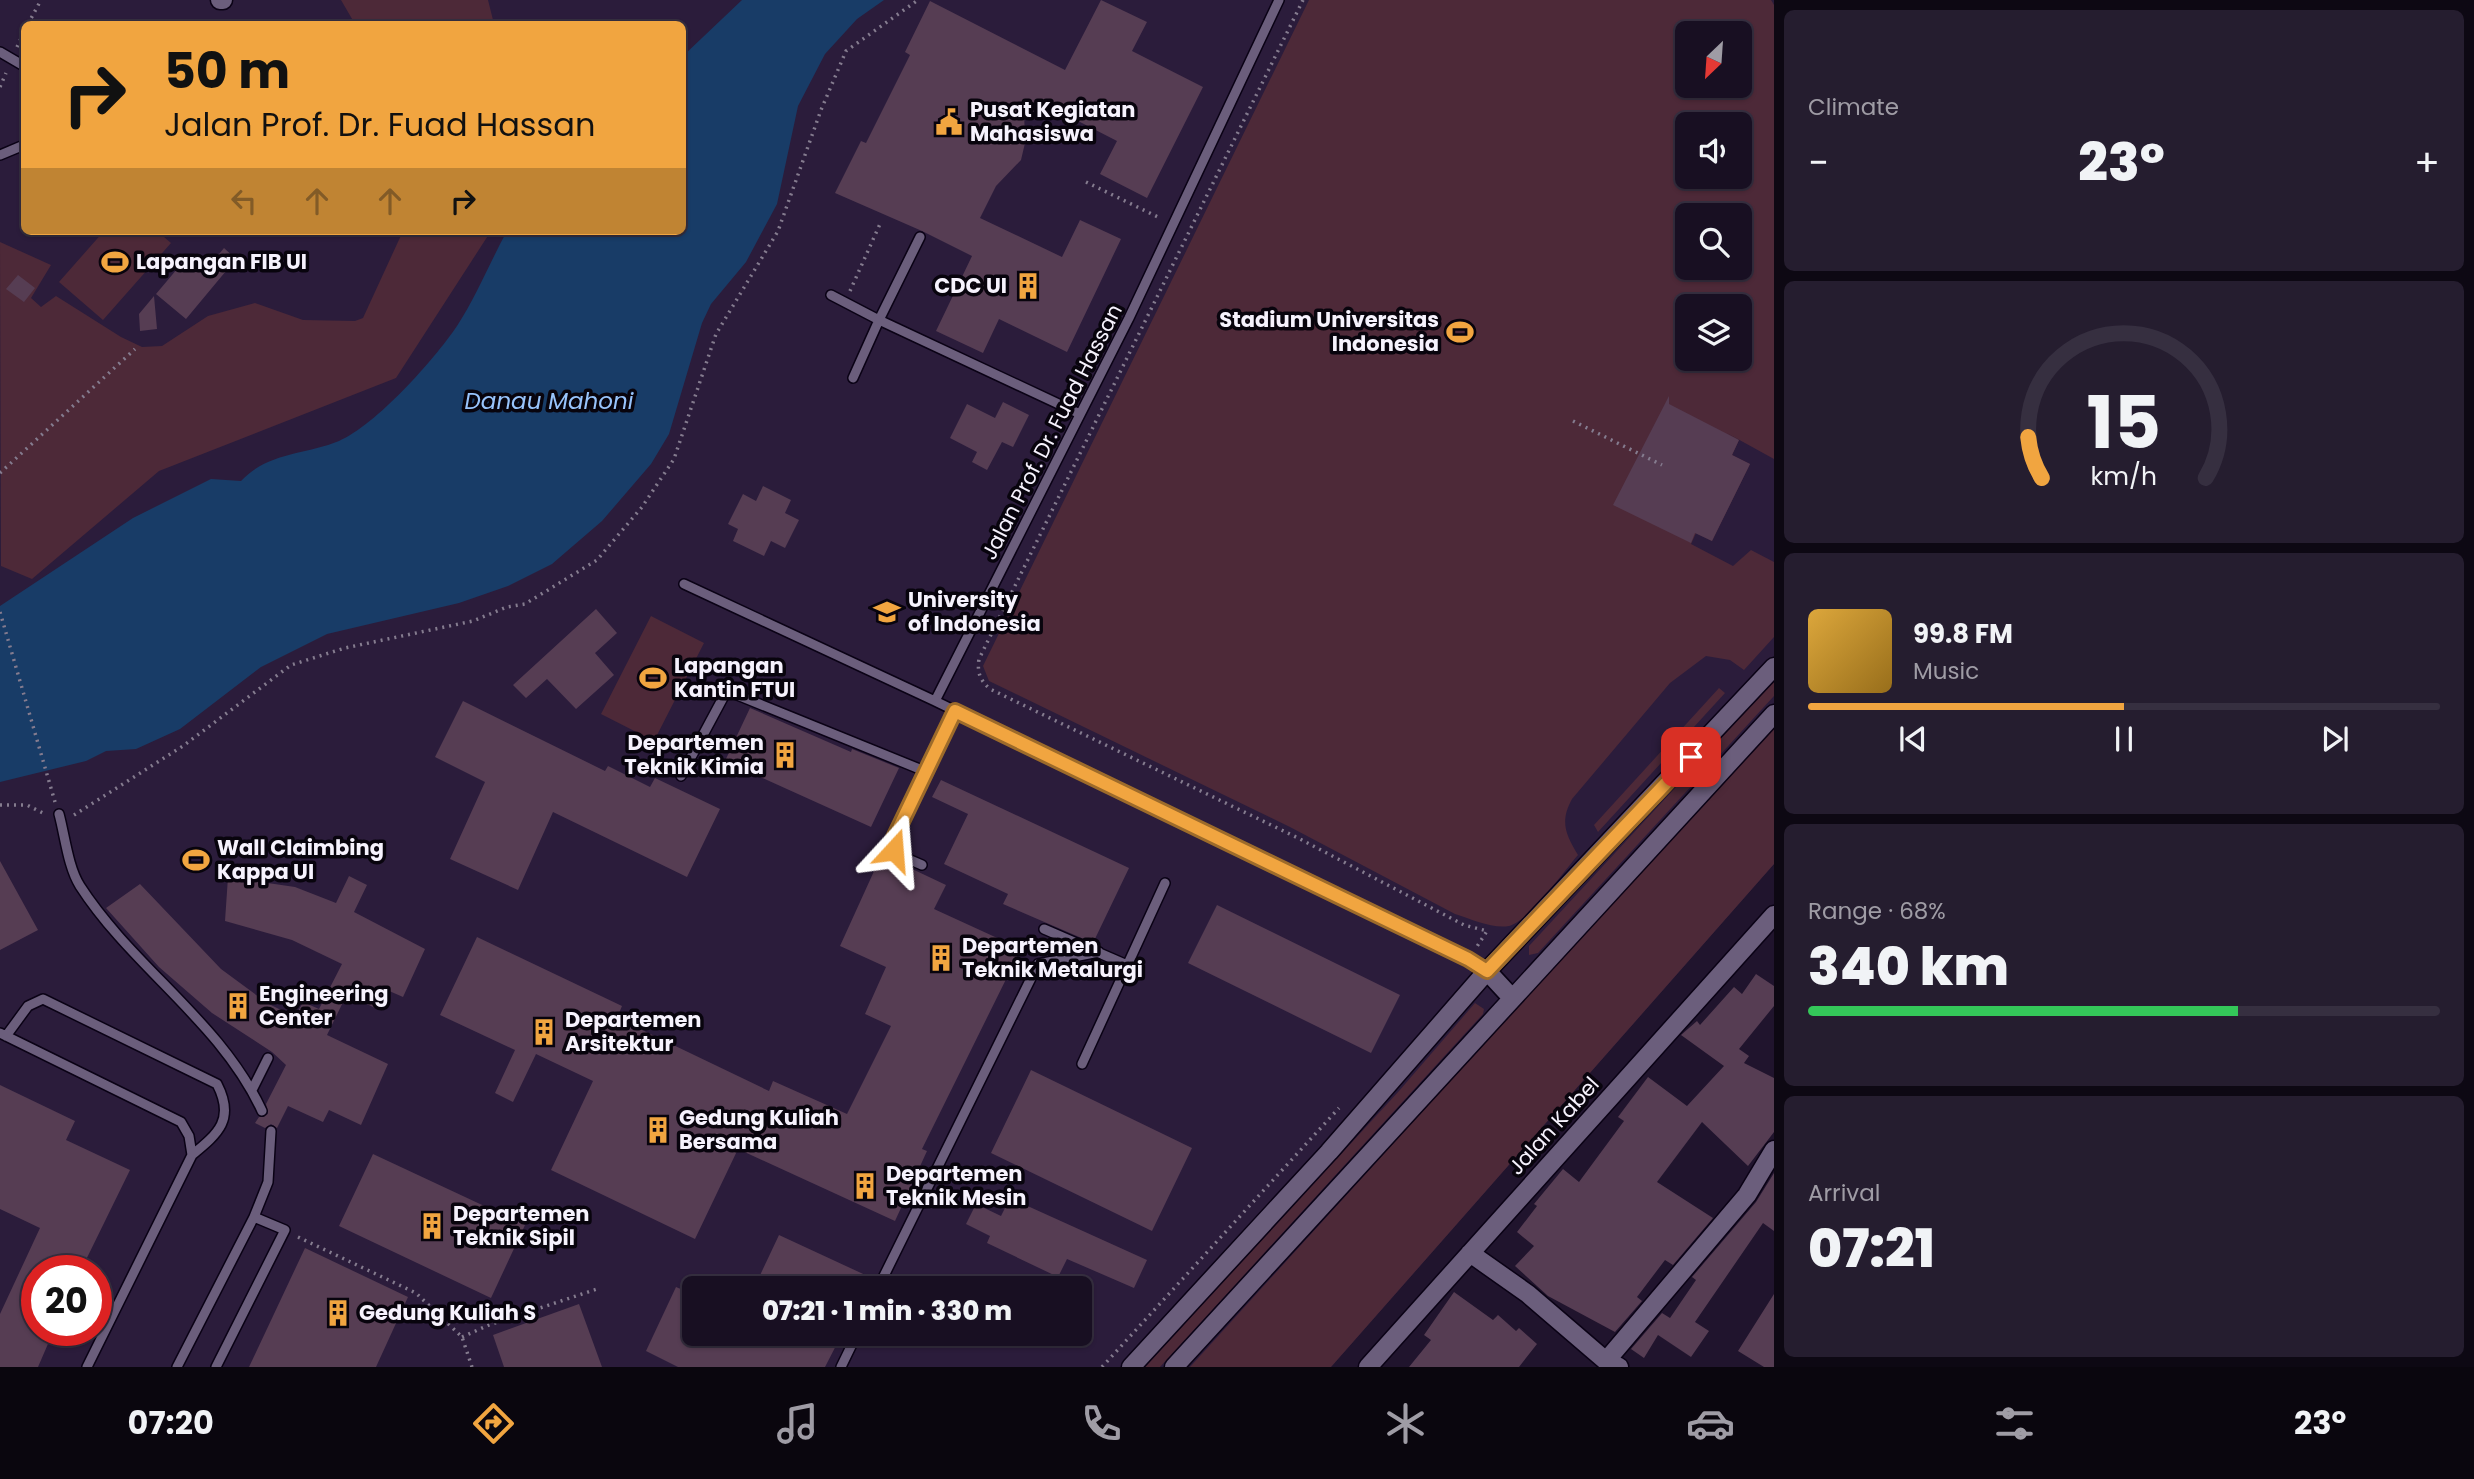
<!DOCTYPE html>
<html lang="en">
<head>
<meta charset="utf-8">
<style>
	body { margin:0; font-family:Poppins,sans-serif; background:#251d2f; color:#f1f3f6; height:100vh; display:flex; flex-direction:column; font-size:26px; white-space:nowrap }
	* { box-sizing:border-box; margin:0 }
	p { font-size:23px; color:#9f9ca5 }
	.icon { flex:none; width:38px; height:38px; fill:none; stroke:currentColor; stroke-width:2; stroke-linecap:round; stroke-linejoin:round }
	.map { position:relative; flex:1; overflow:hidden }
	.side { display:flex; flex-direction:column; gap:10px; padding:10px; background:#0d0813; width:700px }
	.side>* { flex:none }
	.guide { position:absolute; left:21px; top:21px; width:665px; height:214px; border-radius:10px; box-shadow:0 2px 5px #0004,0 0 0 2px #362f40; background:#f1a540; color:#111; overflow:hidden }
	.needle { width:46px; rotate:205deg }
	.buttons { position:absolute; left:1675px; top:21px; display:grid; gap:14px }
	.buttons a { display:grid; place-items:center; width:77px; height:77px; border-radius:10px; background:#180f22; box-shadow:0 2px 5px #0004,0 0 0 2px #362f40; font-size:35px }
	.speed { position:absolute; left:21px; top:1255px; display:flex; gap:14px; font-size:35px; font-weight:700; text-align:center }
	.speed>* { display:grid; place-content:center; width:91px; height:91px; border-radius:50%; background:#180f22; box-shadow:0 2px 5px #0004,0 0 0 2px #362f40; line-height:1 }
	.speed .limit { border:10px solid #d22; background:#fff; color:#111 }
	.pin { position:absolute; display:grid; place-items:center; width:60px; height:60px; color:#fff; margin:-30px; border-radius:14px; box-shadow:0 4px 10px #0006 }
	.me { position:absolute; width:77px; margin:-38px; rotate:19deg; stroke-linejoin:round; filter:drop-shadow(0 0 5px #0008) }
	.turn { display:flex; align-items:center; gap:24px; height:147px; padding:0 28px; font-size:32px }
	.turn .icon { width:91px; height:91px; stroke-width:2.5 }
	.turn b { display:block; font-size:49px; line-height:60px }
	.lanes { display:flex; align-items:center; height:66px; padding:0 28px; background:#0003; justify-content:center; gap:35px; direction:ltr }
	.lanes .off { opacity:.35 }
	.big { font-size:52px; font-weight:800; line-height:1.1 }
	.side .card { flex:1; display:flex; flex-direction:column; justify-content:center; gap:10px; min-width:0; padding:0 24px; border-radius:10px; background:#251d2f }
	.side .dial { align-items:center; gap:0 }
	.dial svg { height:182px; overflow:visible; fill:none; stroke:#362f40; stroke-width:7; stroke-linecap:round; text-anchor:middle }
	.dial text { fill:#f1f3f6; stroke:none }
	.song { display:flex; align-items:center; gap:21px }
	.cover { width:84px; height:84px; border-radius:10px; background:linear-gradient(135deg,hsl(40 70% 55%),hsl(40 70% 35%)) }
	.played { height:7px; border-radius:4px; background:linear-gradient(90deg,#f1a540 50%,#362f40 50%) }
	.keys { display:flex; justify-content:space-around; direction:ltr }
	.heat { display:flex; justify-content:space-between; align-items:center; font-size:38px; direction:ltr }
	.charge { height:10px; border-radius:5px; background:linear-gradient(90deg,#34c759 68%,#362f40 0) }
	.trip { position:absolute; left:682px; top:1276px; width:410px; height:70px; border-radius:10px; background:#180f22; box-shadow:0 2px 5px #0004,0 0 0 2px #362f40; font-weight:800; line-height:70px; text-align:center }
	.tab-bar { display:flex; height:112px; justify-content:space-around; align-items:center; background:#0a060e; color:#9f9ca5 }
	.tab-bar .icon { width:49px; height:49px }
	.tab-bar .current { color:#f1a540 }
	.tab-bar b { font-size:32px; color:#f1f3f6 }
	main { display:flex; flex:1; min-height:0 }
	.map>svg:first-child { display:block }
	.built { fill:#2b1c3b; fill-rule:evenodd }
	.green { fill:#4d2938; fill-rule:evenodd }
	.water { fill:#183c67 }
	.building { fill:#563d53 }
	.lines { fill:none; stroke-linecap:round; stroke-linejoin:round }
	.lane-casing { stroke:#0a0215; stroke-width:12 }
	.street-casing { stroke:#0a0215; stroke-width:21 }
	.path { stroke:#857c8f; stroke-width:3.5; stroke-dasharray:2 5; stroke-linecap:butt }
	.lane { stroke:#6b5e7c; stroke-width:9 }
	.street { stroke:#6b5e7c; stroke-width:18 }
	.route-casing { stroke:#9d6b2a; stroke-width:18 }
	.route { stroke:#f1a540; stroke-width:12 }
	.labels { text-anchor:middle; stroke-width:7; stroke-linejoin:round; paint-order:stroke }
	.poi-label { font-size:21px; font-weight:bold; fill:#f6f2fd; stroke:#08040d; text-anchor:start }
	.street-label { font-size:21px; fill:#f6f2fd; stroke:#08040d }
	.water-label { font-size:23px; font-style:italic; fill:#98c4fc; stroke:#08040d }
</style>
</head>
<body>
<main>
<div class="map">
<svg width="1774" height="1367" viewBox="0 0 1774 1367">
	<rect width="100%" height="100%" fill="#20142d"/>
	<path class="built" d="M0,0H1774V864L1331,1367H0ZM24,24H682V231H24ZM1687,33H1740V86H1687ZM1687,124H1740V177H1687ZM1687,215H1740V268H1687ZM1687,306H1740V359H1687ZM37,1270H96V1330H37ZM695,1288H1080V1334H695Z"/>
	<path class="green" d="M341,0H488L494,24H355Z
		M1309,0H1771L1774,5V459L1725,432L1739,440L1732,455L1750,464L1712,541L1696,533L1691,544L1733,566L1751,550L1774,562V637L1744,670L1730,660L1706,656L1670,683L1572,799C1560,821 1565,834 1578,855C1564,871 1529,921 1509,926C1493,929 1471,919 1455,914L1290,827L989,681L983,666ZM1687,33H1740V86H1687ZM1687,124H1740V177H1687ZM1687,215H1740V268H1687ZM1687,306H1740V359H1687Z
		M104,231H157L171,243L103,320L59,282Z
		M403,231H491L396,378L159,471L32,579L1,566L0,242L51,265L31,298L41,307L56,296L121,337L142,347L162,346L208,316L255,303L303,320L355,321L363,318Z
		M651,616L704,643L654,741L601,714Z
		M1774,681V696L1538,953L1529,955V946Z
		M1719,688L1725,693L1598,832L1594,825Z
		M1774,725V864L1331,1367H1190Z
		M1475,1003L1484,1009L1483,1014L1160,1367H1145L1399,1091Z"/>
	<path class="water" d="M742,0H884L857,19L825,54L798,106L777,204L746,262L711,304L702,323L669,434L651,464L602,521L552,564L508,586L459,603L327,634L261,667L180,729L136,749L106,751L86,761L0,782V606L133,518L211,479L241,481C268,452 305,455 339,441C376,425 434,360 457,326C476,297 490,262 507,231H682L683,56Z"/>
	<path class="building" d="M1101,0L1147,22L1132,51L1203,87L1147,198L1100,174L1117,141L1043,103L1037,115L1024,109L1025,143L1021,160L996,186L980,218L1062,257L1080,220L1121,239L1067,352L999,319L983,353L936,331L972,256L922,231L835,193L861,141L866,143L910,55L905,52L930,1L1065,70Z
		M224,248L236,259L186,319L156,294L188,256L205,271Z
		M18,275L35,288L24,302L6,289Z
		M154,296L157,329L140,331L139,314Z
		M1669,396V404L1739,440L1732,455L1750,464L1712,541L1695,533L1691,543L1613,505Z
		M1003,402L1029,415L1013,447L1002,442L987,470L972,462L977,452L950,438L967,404L995,418Z
		M763,486L791,500L785,513L799,520L785,548L771,541L764,556L733,541L738,529L728,524L743,494L756,501Z
		M596,609L617,633L595,653L614,675L576,709L547,679L526,698L513,685Z
		M463,701L605,771L608,766L650,787L655,778L720,809L687,877L553,812L518,890L450,859L485,782L435,757Z
		M750,708L851,752L852,749L899,768L871,827L725,761Z
		M941,780L1129,868L1093,943L1003,904L1008,894L944,864L968,814L932,797Z
		M872,850L946,885L934,909L1021,949L922,1149L927,1151L895,1221L738,1149L695,1239L551,1170L593,1081L536,1054L513,1102L495,1093L515,1050L440,1015L477,937L622,1006L617,1018L769,1091L773,1081L847,1114L891,1026L865,1014L886,967L840,946L875,869L865,864Z
		M0,861L38,930L0,950Z
		M349,876L367,885L354,912L425,949L403,997L387,990L377,1009L347,994L327,1035L388,1064L361,1125L329,1110L323,1122L288,1106L277,1128L271,1124L265,1128L255,1123L259,1117L268,1114L266,1104L286,1065L272,1052L212,1013L159,967L106,908L140,884L221,969L267,1003L295,1017L303,1002L319,1009L342,964L292,940L225,921L228,877L295,887L336,903Z
		M1217,905L1400,995L1371,1053L1188,963Z
		M1756,974L1774,986V1006L1739,1049L1749,1056L1744,1063L1774,1078V1132L1748,1166L1702,1122L1657,1182L1713,1218L1673,1265L1665,1260L1637,1297L1642,1301L1615,1332L1548,1296L1515,1266L1534,1246L1517,1232L1537,1206L1534,1204L1563,1169L1579,1182L1624,1121L1618,1117L1648,1077L1687,1106L1724,1066L1681,1035L1697,1021L1700,1025L1734,987L1742,994Z
		M1031,1070L1192,1148L1152,1231L991,1153Z
		M0,1085L75,1121L66,1140L130,1170L81,1270H37V1330H54L38,1367H0V1314L40,1228L0,1209Z
		M373,1154L525,1225L491,1298L339,1226Z
		M1774,1173V1231L1763,1223L1695,1322L1709,1331L1691,1357L1658,1335L1644,1358L1631,1349L1662,1313L1670,1318L1696,1280L1692,1277L1756,1202Z
		M1010,1198L1147,1260L1134,1288L1067,1259L1058,1277L987,1243L990,1236L966,1224L976,1204L1001,1216Z
		M779,1235L874,1279L871,1288H754Z
		M305,1248L408,1297L376,1367H249Z
		M676,1287L695,1295V1334H842L825,1367H678L646,1351Z
		M1454,1292L1493,1320L1498,1315L1516,1331L1519,1328L1537,1344L1519,1367H1409L1431,1340L1424,1335Z
		M1774,1294V1367H1764L1738,1351Z
		M579,1304L602,1367H504L493,1335Z"/>
	<g class="lines">
		<defs>
			<path id="lane" d="M1279,0L1129,318L935,701L1468,959L1487,971
				M0,52L24,66
				M0,155L24,145
				M831,295L879,320L920,237
				M853,378L879,320L1080,414
				M684,584L935,701
				M681,776L725,694L730,692L927,772
				M59,814C65,836 68,867 80,886C133,968 221,1022 262,1111
				M922,865L901,856L893,846L955,711
				M1044,929L1127,965
				M0,1033L181,1122L189,1136L192,1155L87,1367
				M6,1036L28,1006L43,999L217,1084C235,1119 219,1133 192,1155
				M1082,1064L1165,883
				M252,1090L268,1058
				M878,1288L1038,964L1099,952
				M177,1367L254,1217
				M216,1367L285,1230L254,1217L268,1182L271,1131
				M841,1367L857,1334"/>
			<path id="street" d="M220,0H223
				M1487,971L1512,998
				M1470,1253L1528,1294L1606,1361L1619,1367
				M1606,1361L1747,1195L1774,1150
				M1131,1367L1329,1152L1487,971L1774,667
				M1174,1367L1774,714
				M1368,1367L1774,915"/>
		</defs>
		<use href="#lane" class="lane-casing"/>
		<use href="#street" class="street-casing"/>
		<path class="path" d="M1303,0L979,659C977,673 980,680 990,689L1298,838L1464,925L1487,931L1476,948
			M28,24L41,0
			M17,47L24,32
			M0,87L6,73
			M1086,182L1160,218
			M850,291L880,224
			M1573,421L1662,465
			M0,473L135,349
			M0,612L55,802
			M0,805H27L45,814
			M74,815L183,746L291,665L345,648L473,621L507,607L525,604L597,560L642,507L674,459L716,334L778,231L821,110L846,51L918,0
			M298,1237L416,1293L462,1337L472,1367
			M462,1337L489,1325L600,1288
			M1102,1367L1339,1108"/>
		<use href="#lane" class="lane"/>
		<use href="#street" class="street"/>
	</g>
	<g class="lines">
		<defs>
			<path id="route" d="M894,850V838L955,711L1468,959L1487,971L1691,757"/>
		</defs>
		<use href="#route" class="route-casing"/>
		<use href="#route" class="route"/>
	</g>
	<defs>
		<symbol id="civic-bare" viewBox="-9 -9 18 18"><path d="M-.6-6.5H3V-4.5H.6V-3L4-1V1h2V6H-6V1h2V-1L-.6-3ZM-1.2 2.5V6h2.4V2.5Z" fill="#f1a540" stroke="#08040d" stroke-width="2.5" paint-order="stroke"/></symbol>
		<symbol id="stadium-bare" viewBox="-9 -9 18 18"><path d="M0-5a6.5 5 0 1 0 0 10a6.5 5 0 1 0 0-10ZM-3.5-1.8h7v3.6h-7Z" fill="#f1a540" stroke="#08040d" stroke-width="2.5" paint-order="stroke"/></symbol>
		<symbol id="building-bare" viewBox="-9 -9 18 18"><path d="M-4-6H4V6H1V3H-1V6H-4ZM-2.5-4.3h1.7v1.8h-1.7ZM.8-4.3h1.7v1.8H.8ZM-2.5-1h1.7V.8h-1.7ZM.8-1h1.7V.8H.8Z" fill="#f1a540" stroke="#08040d" stroke-width="2.5" paint-order="stroke"/></symbol>
		<symbol id="university-bare" viewBox="-9 -9 18 18"><path d="M0-5L7-2L0 1L-7-2ZM-4 1L0 2.5L4 1V4Q0 6-4 4Z" fill="#f1a540" stroke="#08040d" stroke-width="2.5" paint-order="stroke"/></symbol>
	</defs>
	<g fill-rule="evenodd">
		<use href="#civic-bare" x="930" y="103" width="38" height="38"/>
		<use href="#stadium-bare" x="96" y="243" width="38" height="38"/>
		<use href="#building-bare" x="1009" y="267" width="38" height="38"/>
		<use href="#stadium-bare" x="1441" y="313" width="38" height="38"/>
		<use href="#university-bare" x="868" y="593" width="38" height="38"/>
		<use href="#stadium-bare" x="634" y="659" width="38" height="38"/>
		<use href="#building-bare" x="766" y="736" width="38" height="38"/>
		<use href="#stadium-bare" x="177" y="841" width="38" height="38"/>
		<use href="#building-bare" x="922" y="939" width="38" height="38"/>
		<use href="#building-bare" x="219" y="987" width="38" height="38"/>
		<use href="#building-bare" x="525" y="1013" width="38" height="38"/>
		<use href="#building-bare" x="639" y="1111" width="38" height="38"/>
		<use href="#building-bare" x="846" y="1167" width="38" height="38"/>
		<use href="#building-bare" x="413" y="1207" width="38" height="38"/>
		<use href="#building-bare" x="319" y="1294" width="38" height="38"/>
	</g>
	<g class="labels">
		<g class="poi-label">
			<text x="970" y="117">Pusat Kegiatan<tspan x="970" dy="24">Mahasiswa</tspan></text>
			<text x="136" y="269">Lapangan FIB UI</text>
			<text x="1007" y="293" text-anchor="end">CDC UI</text>
			<text x="1439" y="327" text-anchor="end">Stadium Universitas<tspan x="1439" dy="24">Indonesia</tspan></text>
			<text x="908" y="607">University<tspan x="908" dy="24">of Indonesia</tspan></text>
			<text x="674" y="673">Lapangan<tspan x="674" dy="24">Kantin FTUI</tspan></text>
			<text x="764" y="750" text-anchor="end">Departemen<tspan x="764" dy="24">Teknik Kimia</tspan></text>
			<text x="217" y="855">Wall Claimbing<tspan x="217" dy="24">Kappa UI</tspan></text>
			<text x="962" y="953">Departemen<tspan x="962" dy="24">Teknik Metalurgi</tspan></text>
			<text x="259" y="1001">Engineering<tspan x="259" dy="24">Center</tspan></text>
			<text x="565" y="1027">Departemen<tspan x="565" dy="24">Arsitektur</tspan></text>
			<text x="679" y="1125">Gedung Kuliah<tspan x="679" dy="24">Bersama</tspan></text>
			<text x="886" y="1181">Departemen<tspan x="886" dy="24">Teknik Mesin</tspan></text>
			<text x="453" y="1221">Departemen<tspan x="453" dy="24">Teknik Sipil</tspan></text>
			<text x="359" y="1320">Gedung Kuliah S</text>
		</g>
		<g class="street-label">
			<text transform="translate(1052 432) rotate(-63)" y="7">Jalan Prof. Dr. Fuad Hassan</text>
			<text transform="translate(1554 1126) rotate(-48)" y="7">Jalan Kabel</text>
		</g>
		<g class="water-label">
			<text x="549" y="409">Danau Mahoni</text>
		</g>
	</g>
</svg>
<div class="buttons">
<a><svg class="needle" viewBox="-14 -14 28 28"><path d="M0-13l5 13h-10z" fill="#e53935"/><path d="M0 13l5-13h-10z" fill="#9f9ca5"/></svg></a>
<a><svg class="icon" aria-label="sound" viewBox="0 0 24 24"><path d="M4 9h4l5-4v14l-5-4H4zM17 9q2 3 0 6"/></svg></a>
<a><svg class="icon" aria-label="search" viewBox="0 0 24 24"><circle cx="10" cy="10" r="6"/><path d="M15 15l6 6"/></svg></a>
<a><svg class="icon" aria-label="layers" viewBox="0 0 24 24"><path d="M12 4l9 5-9 5-9-5zM3 14l9 5 9-5"/></svg></a>
</div>
<div class="speed"><div class="limit">20</div></div>
<div class="pin" style="left:1691px;top:757px;background:#d93025"><svg class="icon" aria-label="arrive" viewBox="0 0 24 24"><path d="M6 21V4h12l-3 4 3 4H6"/></svg></div>
<svg class="me" style="left:894px;top:850px" viewBox="-20 -20 40 40"><path d="M0-17L14 15 0 8-14 15z" fill="#f1a540" stroke="#fff" stroke-width="4"/></svg>
<div class="trip">07:21 · 1 min · 330 m</div>
<div class="guide">
<div class="turn"><svg class="icon" aria-label="right" viewBox="0 0 24 24"><path d="M7 20v-9h11M14 6l5 5-5 5"/></svg><div><b>50 m</b>Jalan Prof. Dr. Fuad Hassan</div></div>
<div class="lanes"><svg class="icon off" aria-label="left" viewBox="0 0 24 24"><path d="M17 20v-9H6M10 6l-5 5 5 5"/></svg><svg class="icon off" aria-label="ahead" viewBox="0 0 24 24"><path d="M12 20V5M6 11l6-6 6 6"/></svg><svg class="icon off" aria-label="ahead" viewBox="0 0 24 24"><path d="M12 20V5M6 11l6-6 6 6"/></svg><svg class="icon" aria-label="right" viewBox="0 0 24 24"><path d="M7 20v-9h11M14 6l5 5-5 5"/></svg></div>
</div>
</div>
<section class="side">
<div class="card"><p>Climate</p>
<div class="heat"><a>−</a><b class="big">23°</b><a>+</a></div>
</div>
<div class="card dial"><svg viewBox="0 0 100 80">
<path d="M14 69A42 42 0 1 1 86 69"/>
<path d="M14 69A42 42 0 0 1 8 51" stroke="#f1a540"/>
<text x="50" y="56" font-size="32" font-weight="700">15</text>
<text x="50" y="72" font-size="11">km/h</text>
</svg></div>
<div class="card">
<div class="song"><i class="cover"></i><div><b>99.8 FM</b><p>Music</p></div></div>
<div class="played"></div>
<div class="keys"><svg class="icon" aria-label="previous" viewBox="0 0 24 24"><path d="M18 5L8 12l10 7zM5 5v14"/></svg><svg class="icon" aria-label="pause" viewBox="0 0 24 24"><path d="M8 5v14M16 5v14"/></svg><svg class="icon" aria-label="next" viewBox="0 0 24 24"><path d="M6 5l10 7-10 7zM19 5v14"/></svg></div>
</div>
<div class="card"><p>Range · 68%</p><b class="big">340 km</b><div class="charge"></div></div>
<div class="card"><p>Arrival</p><b class="big">07:21</b></div>
</section>
</main>
<nav class="tab-bar">
<b>07:20</b>
<svg class="icon current" aria-label="directions" viewBox="0 0 24 24"><path d="M12 3l9 9-9 9-9-9zM9 14v-3h6M13 9l2 2-2 2"/></svg>
<svg class="icon" aria-label="music" viewBox="0 0 24 24"><path d="M9 18V5l10-2v13"/><circle cx="6" cy="18" r="3"/><circle cx="16" cy="16" r="3"/></svg>
<svg class="icon" aria-label="phone" viewBox="0 0 24 24"><path d="M5 4h4l2 5-3 2q2 4 5 5l2-3 5 2v4C11 20 4 13 5 4z"/></svg>
<svg class="icon" aria-label="climate" viewBox="0 0 24 24"><path d="M12 3v18M4 7l16 10M4 17L20 7"/></svg>
<svg class="icon" aria-label="car" viewBox="0 0 24 24"><path d="M5 17H2v-5l4-1 3-4h7l3 4 3 1v5h-3M9 17h6M6 11h13"/><circle cx="7" cy="17" r="2"/><circle cx="17" cy="17" r="2"/></svg>
<svg class="icon" aria-label="filters" viewBox="0 0 24 24"><path d="M4 7h16M4 17h16"/><circle cx="9" cy="7" r="2"/><circle cx="15" cy="17" r="2"/></svg>
<b>23°</b>
</nav>
</body>
</html>
